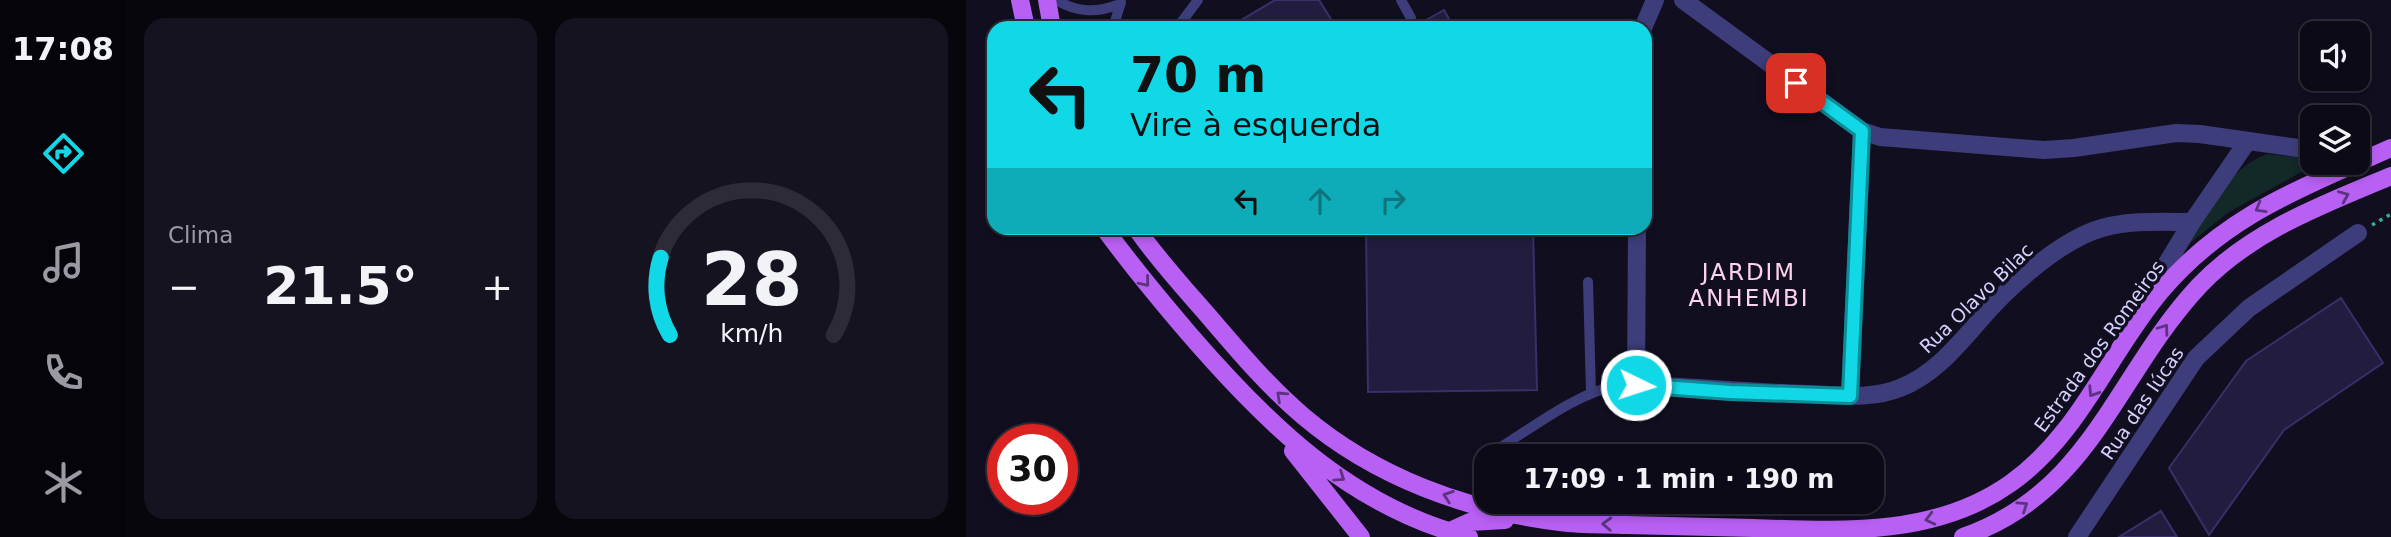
<!DOCTYPE html>
<html lang="pt">
<head>
<meta charset="utf-8">
<style>
	body { margin:0; font-family:"DejaVu Sans",sans-serif; background:#161321; color:#f1f3f6; height:100vh; display:flex; flex-direction:column; font-size:26px; white-space:nowrap }
	* { box-sizing:border-box; margin:0 }
	p { font-size:23px; color:#9a9aa2 }
	.icon { flex:none; width:38px; height:38px; fill:none; stroke:currentColor; stroke-width:2; stroke-linecap:round; stroke-linejoin:round }
	.map { position:relative; flex:1; overflow:hidden }
	.side { display:flex; flex-direction:column; gap:18px; padding:18px; background:#07060d; width:840px }
	.side>* { flex:none }
	.banner { position:absolute; left:21px; top:21px; width:665px; height:214px; border-radius:21px; box-shadow:0 4px 10px #0003,0 0 0 2px #2d2b37; background:#11d8e7; color:#111; overflow:hidden }
	.controls { position:absolute; left:1334px; top:21px; display:grid; gap:14px }
	.controls a { display:grid; place-items:center; width:70px; height:70px; border-radius:14px; background:#0d0a18; box-shadow:0 4px 10px #0003,0 0 0 2px #2d2b37; font-size:35px }
	.speed { position:absolute; left:21px; top:424px; display:flex; gap:14px; font-size:35px; font-weight:700; text-align:center }
	.speed>* { display:grid; place-content:center; width:91px; height:91px; border-radius:50%; background:#0d0a18; box-shadow:0 4px 10px #0003,0 0 0 2px #2d2b37; line-height:1 }
	.speed .limit { border:10px solid #d22; background:#fff; color:#111 }
	.pin { position:absolute; display:grid; place-items:center; width:60px; height:60px; color:#fff; margin:-30px; border-radius:14px; box-shadow:0 4px 10px #0006 }
	.me { position:absolute; width:77px; margin:-38px; rotate:94deg; stroke-linejoin:round; filter:drop-shadow(0 0 5px #0008) }
	.turn { display:flex; align-items:center; gap:24px; height:147px; padding:0 28px; font-size:32px }
	.turn .icon { width:91px; height:91px; stroke-width:2.5 }
	.turn b { display:block; font-size:49px; line-height:60px }
	.lanes { display:flex; align-items:center; height:66px; padding:0 28px; background:#0003; justify-content:center; gap:35px; direction:ltr }
	.lanes .off { opacity:.35 }
	.big { font-size:52px; font-weight:600; line-height:1.1 }
	.side .card { flex:1; display:flex; flex-direction:column; justify-content:center; gap:10px; min-width:0; padding:0 24px; border-radius:21px; background:#161321 }
	.side .dial { align-items:center; gap:0 }
	.dial svg { height:182px; overflow:visible; fill:none; stroke:#2d2b37; stroke-width:7; stroke-linecap:round; text-anchor:middle }
	.dial text { fill:#f1f3f6; stroke:none }
	.heat { display:flex; justify-content:space-between; align-items:center; font-size:38px; direction:ltr }
	.side .tiles { flex:1; display:grid; gap:18px; grid-template-columns:repeat(2,1fr) }
	.trip { position:absolute; left:508px; top:444px; width:410px; height:70px; border-radius:21px; background:#0d0a18; box-shadow:0 4px 10px #0003,0 0 0 2px #2d2b37; font-weight:600; line-height:70px; text-align:center }
	main { display:flex; flex:1; min-height:0 }
	.menu { display:flex; flex-direction:column; width:126px; justify-content:space-around; align-items:center; background:#05040a; color:#9a9aa2 }
	.menu .icon { width:49px; height:49px }
	.menu .selected { color:#11d8e7 }
	.menu b { font-size:32px; color:#f1f3f6 }
	.map>svg:first-child { display:block }
	.green { fill:#122928 }
	.building { fill:#221c3f; stroke:#39306a; stroke-width:2 }
	.lines { fill:none; stroke-linecap:round; stroke-linejoin:round }
	.path { stroke:#37a99f; stroke-width:3.5; stroke-dasharray:3.5 5; stroke-linecap:butt }
	.lane { stroke:#3d3d7b; stroke-width:10 }
	.street { stroke:#3d3d7b; stroke-width:18 }
	.primary { stroke:#b860f3; stroke-width:18 }
	.oneway { stroke:#5c337f }
	.route-casing { stroke:#0b8c96; stroke-width:18 }
	.route { stroke:#11d8e7; stroke-width:12 }
	.labels { text-anchor:middle; stroke-width:7; stroke-linejoin:round; paint-order:stroke }
	.street-label { font-size:19px; fill:#d4d1fc; stroke:#110e20 }
	.quarter-label { font-size:23px; letter-spacing:2px; fill:#fcd2ee; stroke:#110e20 }
</style>
</head>
<body>
<main>
<nav class="menu">
<b>17:08</b>
<svg class="icon selected" aria-label="directions" viewBox="0 0 24 24"><path d="M12 3l9 9-9 9-9-9zM9 14v-3h6M13 9l2 2-2 2"/></svg>
<svg class="icon" aria-label="music" viewBox="0 0 24 24"><path d="M9 18V5l10-2v13"/><circle cx="6" cy="18" r="3"/><circle cx="16" cy="16" r="3"/></svg>
<svg class="icon" aria-label="phone" viewBox="0 0 24 24"><path d="M5 4h4l2 5-3 2q2 4 5 5l2-3 5 2v4C11 20 4 13 5 4z"/></svg>
<svg class="icon" aria-label="climate" viewBox="0 0 24 24"><path d="M12 3v18M4 7l16 10M4 17L20 7"/></svg>
</nav>
<section class="side">
<div class="tiles">
<div class="card"><p>Clima</p>
<div class="heat"><a>−</a><b class="big">21.5°</b><a>+</a></div>
</div>
<div class="card dial"><svg viewBox="0 0 100 80">
<path d="M14 69A42 42 0 1 1 86 69"/>
<path d="M14 69A42 42 0 0 1 10 35" stroke="#11d8e7"/>
<text x="50" y="56" font-size="32" font-weight="700">28</text>
<text x="50" y="72" font-size="11">km/h</text>
</svg></div>
</div>
</section>
<div class="map">
<svg width="1425" height="537" viewBox="0 0 1425 537">
	<rect width="100%" height="100%" fill="#110e20"/>
	<path class="green" d="M1301,154L1337,158L1342,164L1341,169L1263,212L1209,255C1234,221 1261,168 1301,154Z"/>
	<path class="building" d="M309,0H353L368,24L361,28H262Z
		M478,10L488,28H446Z
		M400,228H567L571,390L402,392Z
		M1375,298L1417,363L1318,430L1243,535L1203,468L1280,361Z
		M1195,511L1211,537H1153Z"/>
	<g class="lines">
		<path class="path" d="M1406,225L1425,214"/>
		<path class="lane" d="M90,0C112,13 131,13 154,4
			M435,0L445,18
			M147,28L155,2
			M211,28L232,0
			M622,282L625,393
			M535,447C573,423 610,394 654,384"/>
		<path class="street" d="M717,0L896,131L914,137L1078,150L1108,148L1210,133L1234,134L1346,150
			M677,28L689,0
			M1180,305L1195,273L1226,222L1281,142
			M654,384C716,386 778,392 840,394C871,395 905,400 934,388C968,375 991,346 1014,320C1042,287 1094,240 1136,228C1164,220 1196,222 1226,222
			M670,385L671,228
			M884,395L896,131
			M1111,537L1230,358L1283,308L1392,233"/>
		<path class="primary" d="M54,0L60,28
			M81,0L86,28
			M1391,163L1425,148
			M138,228C165,265 194,300 224,335C301,424 385,507 503,537
			M170,228C192,260 219,289 245,319C274,353 303,387 337,416C409,477 501,511 594,522C616,525 639,524 661,525C703,526 745,527 787,528C875,531 969,537 1045,483C1114,434 1142,354 1195,291C1250,226 1315,196 1391,163
			M327,451L395,537
			M482,532L504,522L539,520
			M997,537C1126,492 1149,376 1233,286C1285,231 1356,205 1425,176"/>
	</g>
	<defs><path id="oneway-chevron" d="M-2-3.5L2.5 0L-2 3.5" fill="none" stroke-width="1.6" stroke-linecap="round" stroke-linejoin="round" transform="scale(1.75)"/></defs>
	<g class="oneway">
		<use href="#oneway-chevron" transform="translate(1378 196) rotate(-23)"/>
		<use href="#oneway-chevron" transform="translate(1294 208) rotate(150)"/>
		<use href="#oneway-chevron" transform="translate(179 282) rotate(51)"/>
		<use href="#oneway-chevron" transform="translate(1198 329) rotate(-54)"/>
		<use href="#oneway-chevron" transform="translate(1127 392) rotate(123)"/>
		<use href="#oneway-chevron" transform="translate(315 396) rotate(-137)"/>
		<use href="#oneway-chevron" transform="translate(374 477) rotate(34)"/>
		<use href="#oneway-chevron" transform="translate(482 496) rotate(-161)"/>
		<use href="#oneway-chevron" transform="translate(1057 506) rotate(-34)"/>
		<use href="#oneway-chevron" transform="translate(964 519) rotate(166)"/>
		<use href="#oneway-chevron" transform="translate(641 524) rotate(-178)"/>
	</g>
	<g class="lines">
		<defs>
			<path id="route" d="M670,385L764,392L884,396L896,131L830,83"/>
		</defs>
		<use href="#route" class="route-casing"/>
		<use href="#route" class="route"/>
	</g>
	<g class="labels">
		<g class="street-label">
			<text transform="translate(1010 298) rotate(-44)" y="7">Rua Olavo Bilac</text>
			<text transform="translate(1133 346) rotate(-54)" y="7">Estrada dos Romeiros</text>
			<text transform="translate(1176 403) rotate(-56)" y="7">Rua das Iúcas</text>
		</g>
		<g class="quarter-label">
			<text x="783" y="280">JARDIM<tspan x="783" dy="26">ANHEMBI</tspan></text>
		</g>
	</g>
</svg>
<div class="controls">
<a><svg class="icon" aria-label="sound" viewBox="0 0 24 24"><path d="M4 9h4l5-4v14l-5-4H4zM17 9q2 3 0 6"/></svg></a>
<a><svg class="icon" aria-label="layers" viewBox="0 0 24 24"><path d="M12 4l9 5-9 5-9-5zM3 14l9 5 9-5"/></svg></a>
</div>
<div class="speed"><div class="limit">30</div></div>
<div class="pin" style="left:830px;top:83px;background:#d93025"><svg class="icon" aria-label="arrive" viewBox="0 0 24 24"><path d="M6 21V4h12l-3 4 3 4H6"/></svg></div>
<svg class="me" style="left:670px;top:385px" viewBox="-20 -20 40 40"><circle r="17" fill="#11d8e7" stroke="#fff" stroke-width="3"/><path d="M0-11L8 9 0 5-8 9z" fill="#fff"/></svg>
<div class="trip">17:09 · 1 min · 190 m</div>
<div class="banner">
<div class="turn"><svg class="icon" aria-label="left" viewBox="0 0 24 24"><path d="M17 20v-9H6M10 6l-5 5 5 5"/></svg><div><b>70 m</b>Vire à esquerda</div></div>
<div class="lanes"><svg class="icon" aria-label="left" viewBox="0 0 24 24"><path d="M17 20v-9H6M10 6l-5 5 5 5"/></svg><svg class="icon off" aria-label="ahead" viewBox="0 0 24 24"><path d="M12 20V5M6 11l6-6 6 6"/></svg><svg class="icon off" aria-label="right" viewBox="0 0 24 24"><path d="M7 20v-9h11M14 6l5 5-5 5"/></svg></div>
</div>
</div>
</main>
</body>
</html>
